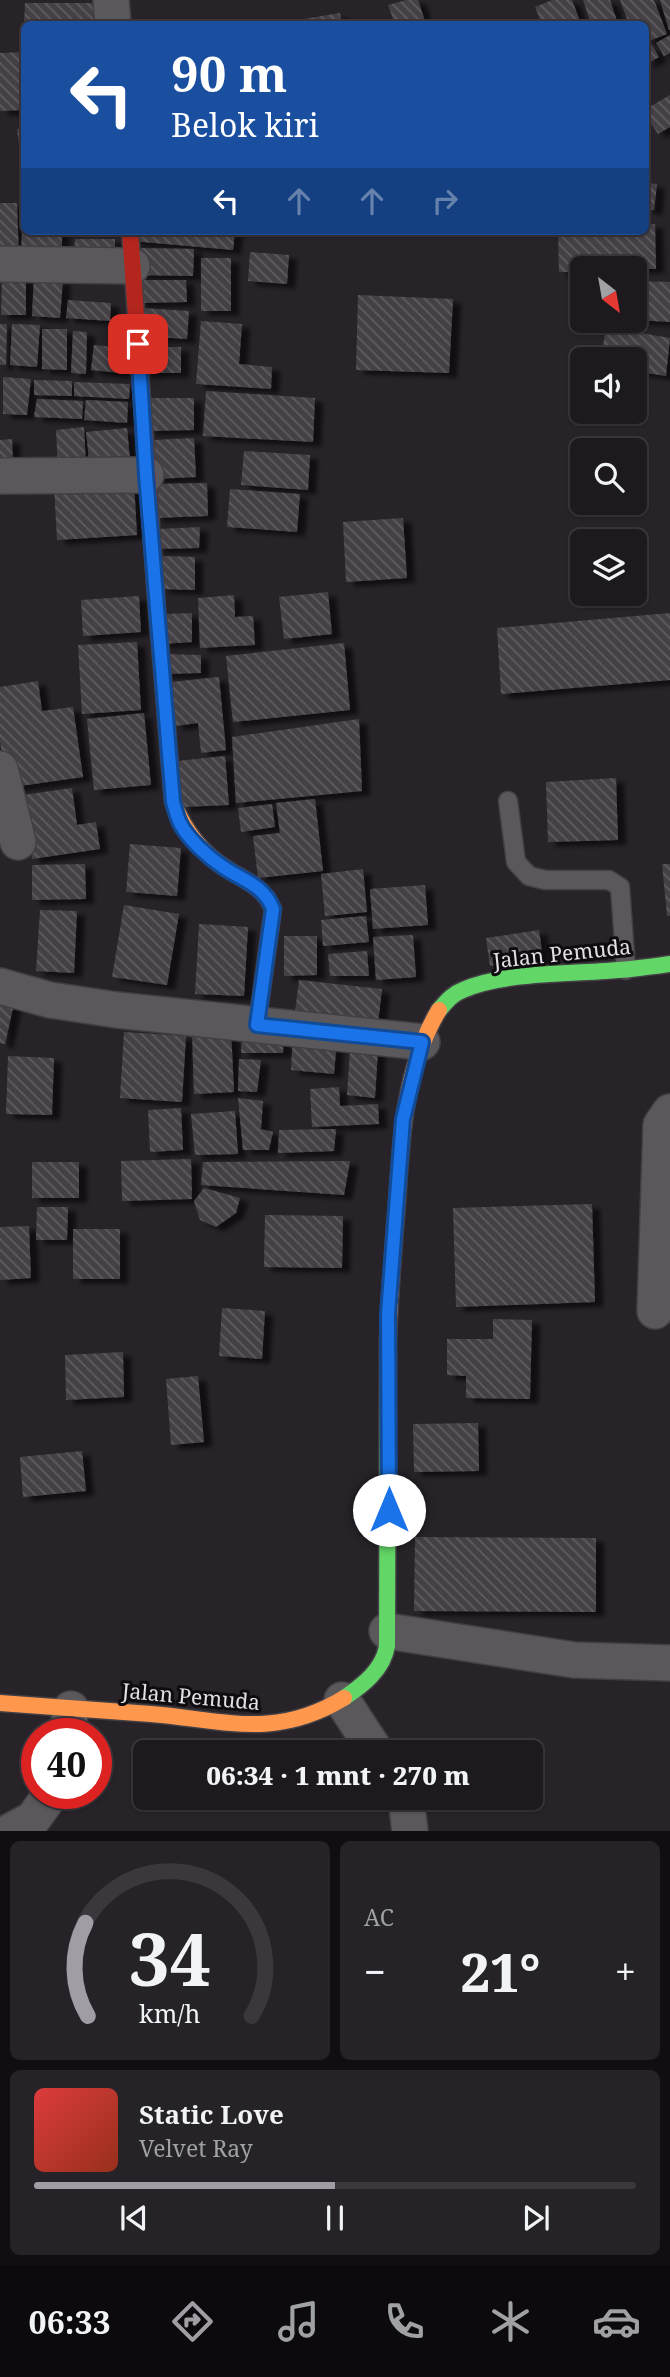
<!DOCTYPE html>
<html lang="id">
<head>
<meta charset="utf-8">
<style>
	body { margin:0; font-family:"Noto Serif",serif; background:#252328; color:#f1f3f6; height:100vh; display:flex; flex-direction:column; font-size:26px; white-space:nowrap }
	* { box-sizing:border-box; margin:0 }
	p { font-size:23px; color:#a0a1a4 }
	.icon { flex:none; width:38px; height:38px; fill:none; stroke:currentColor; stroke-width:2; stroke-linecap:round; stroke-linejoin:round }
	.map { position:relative; height:1831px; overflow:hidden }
	.sheet { display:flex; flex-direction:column; gap:10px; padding:10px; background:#100e11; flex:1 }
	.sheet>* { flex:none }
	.guide { position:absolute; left:21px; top:21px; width:628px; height:214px; border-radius:10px; box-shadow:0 2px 5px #0004,0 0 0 2px #3b383d; background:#1a4fa0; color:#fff; overflow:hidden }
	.needle { width:46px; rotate:149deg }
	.buttons { position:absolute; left:570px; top:256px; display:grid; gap:14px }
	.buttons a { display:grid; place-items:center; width:77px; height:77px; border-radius:10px; background:#1d1a1f; box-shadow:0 2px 5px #0004,0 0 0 2px #3b383d; font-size:35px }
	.speed { position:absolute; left:21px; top:1718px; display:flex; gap:14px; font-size:35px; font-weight:700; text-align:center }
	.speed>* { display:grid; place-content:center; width:91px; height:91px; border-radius:50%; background:#1d1a1f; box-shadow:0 2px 5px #0004,0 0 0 2px #3b383d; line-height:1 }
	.speed .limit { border:10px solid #d22; background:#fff; color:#111 }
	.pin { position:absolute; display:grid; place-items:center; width:60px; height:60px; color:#fff; margin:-30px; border-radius:14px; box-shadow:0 4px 10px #0006 }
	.me { position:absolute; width:77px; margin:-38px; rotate:0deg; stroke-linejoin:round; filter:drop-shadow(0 0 5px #0008) }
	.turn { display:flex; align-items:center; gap:24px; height:147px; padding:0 35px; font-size:32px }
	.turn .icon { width:91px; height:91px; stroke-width:2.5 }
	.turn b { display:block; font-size:49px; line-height:60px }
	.lanes { display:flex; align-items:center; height:66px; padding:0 35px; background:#0003; justify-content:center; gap:35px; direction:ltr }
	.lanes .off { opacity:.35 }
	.big { font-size:52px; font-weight:800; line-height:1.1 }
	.sheet .widget { flex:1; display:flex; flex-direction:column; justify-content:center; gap:10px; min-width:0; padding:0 24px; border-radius:10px; background:#252328 }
	.sheet .dial { align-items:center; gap:0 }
	.dial svg { height:182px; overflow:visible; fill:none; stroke:#3b383d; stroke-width:7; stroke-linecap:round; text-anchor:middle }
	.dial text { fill:#f1f3f6; stroke:none }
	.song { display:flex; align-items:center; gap:21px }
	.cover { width:84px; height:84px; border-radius:10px; background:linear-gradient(135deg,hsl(0 70% 55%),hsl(10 70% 35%)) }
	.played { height:7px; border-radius:4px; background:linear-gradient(90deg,#a19da4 50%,#3b383d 50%) }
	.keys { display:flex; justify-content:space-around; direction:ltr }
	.heat { display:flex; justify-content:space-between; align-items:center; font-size:38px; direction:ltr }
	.sheet .tiles { flex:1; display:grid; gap:10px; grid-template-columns:1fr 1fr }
	.widget:last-child { grid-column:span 2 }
	.trip { position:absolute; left:133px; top:1740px; width:410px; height:70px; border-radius:10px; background:#1d1a1f; box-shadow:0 2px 5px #0004,0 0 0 2px #3b383d; font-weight:800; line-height:70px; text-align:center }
	.tabs { display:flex; height:112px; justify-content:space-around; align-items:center; background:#0c0a0c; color:#a0a1a4 }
	.tabs .icon { width:49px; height:49px }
	.tabs .selected { color:#a19da4 }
	.tabs b { font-size:32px; color:#f1f3f6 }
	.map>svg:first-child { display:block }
	.building { fill:url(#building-back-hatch); filter:url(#shadow) }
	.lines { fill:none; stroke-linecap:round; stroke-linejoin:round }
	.lane-casing { stroke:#423f44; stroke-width:21 }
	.street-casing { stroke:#423f44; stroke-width:38 }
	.fast-casing { stroke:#423f44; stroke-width:19 }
	.slow-casing { stroke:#423f44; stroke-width:19 }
	.jam-casing { stroke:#423f44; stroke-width:19 }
	.lane { stroke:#5b585c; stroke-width:18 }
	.street { stroke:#5b585c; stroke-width:35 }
	.fast { stroke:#63d668; stroke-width:16 }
	.slow { stroke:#ff974d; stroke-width:16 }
	.jam { stroke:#b3261e; stroke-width:16 }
	.route-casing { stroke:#114b97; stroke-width:18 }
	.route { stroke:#1a73e8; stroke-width:12 }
	.labels { text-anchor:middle; stroke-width:6; stroke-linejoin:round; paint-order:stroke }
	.street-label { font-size:21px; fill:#e3dfe6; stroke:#0f0c10 }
</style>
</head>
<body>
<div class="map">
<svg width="670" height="1831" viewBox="0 0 670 1831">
	<defs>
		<pattern id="building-back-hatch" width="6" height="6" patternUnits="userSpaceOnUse" patternTransform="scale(1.75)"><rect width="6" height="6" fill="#454145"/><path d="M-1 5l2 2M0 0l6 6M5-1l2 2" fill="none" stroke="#605c60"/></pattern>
		<filter id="shadow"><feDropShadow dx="8" dy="4.5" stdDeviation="2" flood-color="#0009"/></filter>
	</defs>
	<rect width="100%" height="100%" fill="#272329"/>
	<path class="building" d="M406,0H418L426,24H395L388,5Z
		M552,0H572L581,24H542L535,7Z
		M583,0H610L618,24H591Z
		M620,0H654L667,34L646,42V24H629Z
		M660,0H670V30H669Z
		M25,3H95V24H24Z
		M340,13L342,24H305L304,19Z
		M670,35V53L664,56L656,43Z
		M652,45L659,57L646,64V49Z
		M24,52V110L0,111V53Z
		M670,95V127L658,134L646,116V109Z
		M24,128V177H23L17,129Z
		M646,183L657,184L654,210H646Z
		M0,203H17L19,257L0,258Z
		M646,224H655L656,269L583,268V272H559L558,231H646Z
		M22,231L62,232V254L21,253Z
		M133,231H235L233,250L132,241Z
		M75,239H115V262L74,263Z
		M137,248L194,249L193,276L136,275Z
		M250,252L289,255L287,284L248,281Z
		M201,258H231V311H201Z
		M2,276H26V315H1Z
		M34,278L63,280L60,318L32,316Z
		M138,280H186L187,302L138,303Z
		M635,281L670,282V322L635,320Z
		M358,295L453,299L449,373L356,370Z
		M68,300L111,303L110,321L66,318Z
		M141,308L189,311L187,339L140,336Z
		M201,321L242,324L239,364L272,367L271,389L196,384Z
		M0,324H7L6,365H0Z
		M12,324L40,325L37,367L10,365Z
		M606,327L670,338L666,376L635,371V359H601Z
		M42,329H67V370L42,369Z
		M73,331L87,332L86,374L71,373Z
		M94,345L124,348L121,373L91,370Z
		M144,347H181V373H144Z
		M3,377L31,379L27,415L3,414Z
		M34,380L72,381V396L34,395Z
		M74,382L130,384L129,399L74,396Z
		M206,391L315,398L313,442L203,436Z
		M148,398H194V430L148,431Z
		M37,399L83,401L82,419L34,417Z
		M86,400L128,402L127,423L84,420Z
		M84,427L86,467L58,469L56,430Z
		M127,428L130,460L90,468L86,432Z
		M194,438L196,477L155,479L154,440Z
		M12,439L13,467H0V440Z
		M244,451L310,455L308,490L241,485Z
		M134,483L137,535L57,540L54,487Z
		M207,483L208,516L155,518L154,484Z
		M230,489L300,494L297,532L227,527Z
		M403,518L407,578L346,582L343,522Z
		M200,527L199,548L157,549L158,529Z
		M161,556L195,557V590L161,589Z
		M328,592L332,634L284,639L279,597Z
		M234,595L235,617L253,616L255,645L200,648L198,598Z
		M139,596L141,632L83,636L81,600Z
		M192,613V642L161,644L163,614Z
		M670,613V680L501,694L497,628Z
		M137,642L141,710L82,714L78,645Z
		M344,643L350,710L233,722L226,656Z
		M165,654L201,655V673L164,674Z
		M219,677L226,750L201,753L198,723L175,726L171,682Z
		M38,681L42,711L73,707L83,777L6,788L0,740V687Z
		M144,713L151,785L94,790L87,719Z
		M359,719L362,791L236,803L232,737Z
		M225,756L229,805L183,807L177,761Z
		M616,778L618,840L548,842L546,782Z
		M72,788L77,825L96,822L100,849L32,859L23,795Z
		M315,799L323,871L258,878L253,836L280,833L276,803Z
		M272,804L275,827L241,832L238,808Z
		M130,844L181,848L177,896L126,892Z
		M85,864L86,899L32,900V865Z
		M662,864H670V916H667Z
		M363,869L367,912L325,916L321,874Z
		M425,885L428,925L373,929L370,889Z
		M124,905L179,914L167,985L112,977Z
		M40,910L77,911L74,973L36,971Z
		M366,916L369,942L323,946L321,920Z
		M199,924L248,927L244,996L195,994Z
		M539,930L543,958L490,966L486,938Z
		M413,935L416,977L376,980L373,937Z
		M284,936H317V975L284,976Z
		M367,951L369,976H330L328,954Z
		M299,980L382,989L378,1024L294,1020Z
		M0,996L15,999L5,1044L0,1043Z
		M231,1030L234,1092L194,1094L192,1032Z
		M124,1032L186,1036L182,1102L120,1098Z
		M242,1032L284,1033L283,1053H241Z
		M293,1035L337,1039L334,1074L291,1070Z
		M350,1049L378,1050L375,1098L347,1095Z
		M8,1056L54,1058L52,1115L6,1114Z
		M239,1059L261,1060L257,1092L238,1091Z
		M339,1087L340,1106L378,1104L379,1124L312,1127L310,1089Z
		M238,1098L263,1101L261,1129L273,1132L269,1150H243Z
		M181,1108L183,1150L150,1152L148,1110Z
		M235,1111L238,1154L195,1155L191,1114Z
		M336,1129L334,1151L278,1153L279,1130Z
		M191,1159L192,1199L122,1201L121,1161Z
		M350,1161L344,1195L201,1185L203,1162Z
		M32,1162H79V1198H32Z
		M204,1188L240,1198L236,1213L216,1227L200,1220L194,1201Z
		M592,1204L595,1302L456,1307L453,1208Z
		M37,1207H68L67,1240H36Z
		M265,1215L343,1216L342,1268L264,1267Z
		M29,1226L31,1278L0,1280V1227Z
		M73,1229H120V1279H73Z
		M222,1308L265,1311L262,1359L219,1356Z
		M493,1319L532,1320L530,1399L466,1398V1376L447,1375V1339H493Z
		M123,1352L124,1397L66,1400L65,1355Z
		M198,1376L204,1442L171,1445L166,1379Z
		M478,1423L479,1471L414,1472L413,1424Z
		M82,1451L86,1491L23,1497L20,1457Z
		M415,1537L596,1538V1612L414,1611Z"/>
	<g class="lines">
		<defs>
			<path id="lane" d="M508,801L516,862L529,876L545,880H609L620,887L626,970"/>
			<path id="street" d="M111,0L113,24
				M0,264L132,266
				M0,476L146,475
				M0,769L18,842
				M0,986L50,1000L117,1010L422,1042
				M655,1311L661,1125L670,1112
				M387,1631L574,1660L670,1663
				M342,1700L376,1752
				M67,1734L71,1709
				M402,1797L407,1807L410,1831
				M11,1831L33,1819L51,1794"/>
			<path id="fast" d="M439,1010C446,1002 452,994 463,990C500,973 565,974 606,971C627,970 649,967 670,964
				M257,1025L273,909L267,898
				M344,1698C363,1685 383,1670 387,1646L388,1339"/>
			<path id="slow" d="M156,597L173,802C184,830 201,853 227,869C241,878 256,884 267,898
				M388,1339C390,1294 393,1249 397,1204C401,1139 404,1068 439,1010
				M0,1703C50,1707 100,1710 151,1714C224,1720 275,1740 344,1698"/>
			<path id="jam" d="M130,231L156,597"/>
		</defs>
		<use href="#lane" class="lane-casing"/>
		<use href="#street" class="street-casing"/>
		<use href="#fast" class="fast-casing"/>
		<use href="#slow" class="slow-casing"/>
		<use href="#jam" class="jam-casing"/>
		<use href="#lane" class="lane"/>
		<use href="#street" class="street"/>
		<use href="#fast" class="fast"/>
		<use href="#slow" class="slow"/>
		<use href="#jam" class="jam"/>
	</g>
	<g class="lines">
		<defs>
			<path id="route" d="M138,344L146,475L173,802C175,809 177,817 180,823C188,839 208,857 223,867C242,880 264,885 273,909L257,1025L422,1042L403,1119L388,1314L389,1510"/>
		</defs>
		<use href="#route" class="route-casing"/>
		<use href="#route" class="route"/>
	</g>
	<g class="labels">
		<g class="street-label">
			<text transform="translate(562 954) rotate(-6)" y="7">Jalan Pemuda</text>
			<text transform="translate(191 1697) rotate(5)" y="7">Jalan Pemuda</text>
		</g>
	</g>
</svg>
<div class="buttons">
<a><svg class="needle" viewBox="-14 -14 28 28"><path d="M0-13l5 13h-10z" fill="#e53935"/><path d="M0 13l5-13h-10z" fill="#a0a1a4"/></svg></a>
<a><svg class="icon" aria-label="sound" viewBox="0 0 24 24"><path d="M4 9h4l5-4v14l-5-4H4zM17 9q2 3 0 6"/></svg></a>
<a><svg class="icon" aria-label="search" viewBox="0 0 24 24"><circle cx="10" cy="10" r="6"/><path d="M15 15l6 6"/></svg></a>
<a><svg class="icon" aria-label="layers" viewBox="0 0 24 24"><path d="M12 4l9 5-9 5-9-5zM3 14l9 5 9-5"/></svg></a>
</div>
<div class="speed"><div class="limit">40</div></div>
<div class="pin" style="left:138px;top:344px;background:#d93025"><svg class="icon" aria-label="arrive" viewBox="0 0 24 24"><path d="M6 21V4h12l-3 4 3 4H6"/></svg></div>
<svg class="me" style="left:389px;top:1510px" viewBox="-20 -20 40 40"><circle r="19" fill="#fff"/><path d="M0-13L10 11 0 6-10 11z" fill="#1a73e8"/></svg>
<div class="trip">06:34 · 1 mnt · 270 m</div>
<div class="guide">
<div class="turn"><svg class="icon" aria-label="left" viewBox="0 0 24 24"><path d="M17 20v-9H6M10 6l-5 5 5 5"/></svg><div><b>90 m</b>Belok kiri</div></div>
<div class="lanes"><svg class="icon" aria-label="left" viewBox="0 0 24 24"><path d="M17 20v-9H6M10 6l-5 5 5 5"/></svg><svg class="icon off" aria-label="ahead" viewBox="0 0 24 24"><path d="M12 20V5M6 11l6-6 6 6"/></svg><svg class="icon off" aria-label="ahead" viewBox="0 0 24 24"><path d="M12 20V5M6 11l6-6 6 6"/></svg><svg class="icon off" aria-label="right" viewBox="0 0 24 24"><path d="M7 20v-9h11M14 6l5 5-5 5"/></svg></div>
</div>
</div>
<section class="sheet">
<div class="tiles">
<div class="widget dial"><svg viewBox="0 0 100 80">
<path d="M14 69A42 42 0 1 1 86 69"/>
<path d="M14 69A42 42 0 0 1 13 28" stroke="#a19da4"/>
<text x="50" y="56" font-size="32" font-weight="700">34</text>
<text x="50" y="72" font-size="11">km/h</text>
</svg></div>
<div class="widget"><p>AC</p>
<div class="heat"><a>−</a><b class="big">21°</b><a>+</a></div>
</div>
<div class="widget">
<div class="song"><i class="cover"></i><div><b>Static Love</b><p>Velvet Ray</p></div></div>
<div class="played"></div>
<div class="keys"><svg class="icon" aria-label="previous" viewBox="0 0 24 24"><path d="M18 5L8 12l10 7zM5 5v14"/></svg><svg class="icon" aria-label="pause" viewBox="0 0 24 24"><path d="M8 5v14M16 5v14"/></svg><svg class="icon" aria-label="next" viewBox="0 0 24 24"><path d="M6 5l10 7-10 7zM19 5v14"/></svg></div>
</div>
</div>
</section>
<nav class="tabs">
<b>06:33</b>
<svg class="icon selected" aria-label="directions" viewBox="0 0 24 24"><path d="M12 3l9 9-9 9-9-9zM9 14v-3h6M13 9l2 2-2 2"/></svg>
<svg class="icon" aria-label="music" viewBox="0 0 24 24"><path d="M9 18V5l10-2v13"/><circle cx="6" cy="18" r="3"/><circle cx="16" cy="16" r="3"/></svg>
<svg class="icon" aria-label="phone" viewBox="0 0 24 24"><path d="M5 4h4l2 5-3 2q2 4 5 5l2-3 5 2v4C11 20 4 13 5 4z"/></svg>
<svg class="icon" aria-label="climate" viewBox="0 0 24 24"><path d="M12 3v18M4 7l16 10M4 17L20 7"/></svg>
<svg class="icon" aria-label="car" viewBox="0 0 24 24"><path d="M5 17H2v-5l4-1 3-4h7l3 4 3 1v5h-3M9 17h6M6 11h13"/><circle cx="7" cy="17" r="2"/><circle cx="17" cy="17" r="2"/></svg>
</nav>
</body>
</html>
